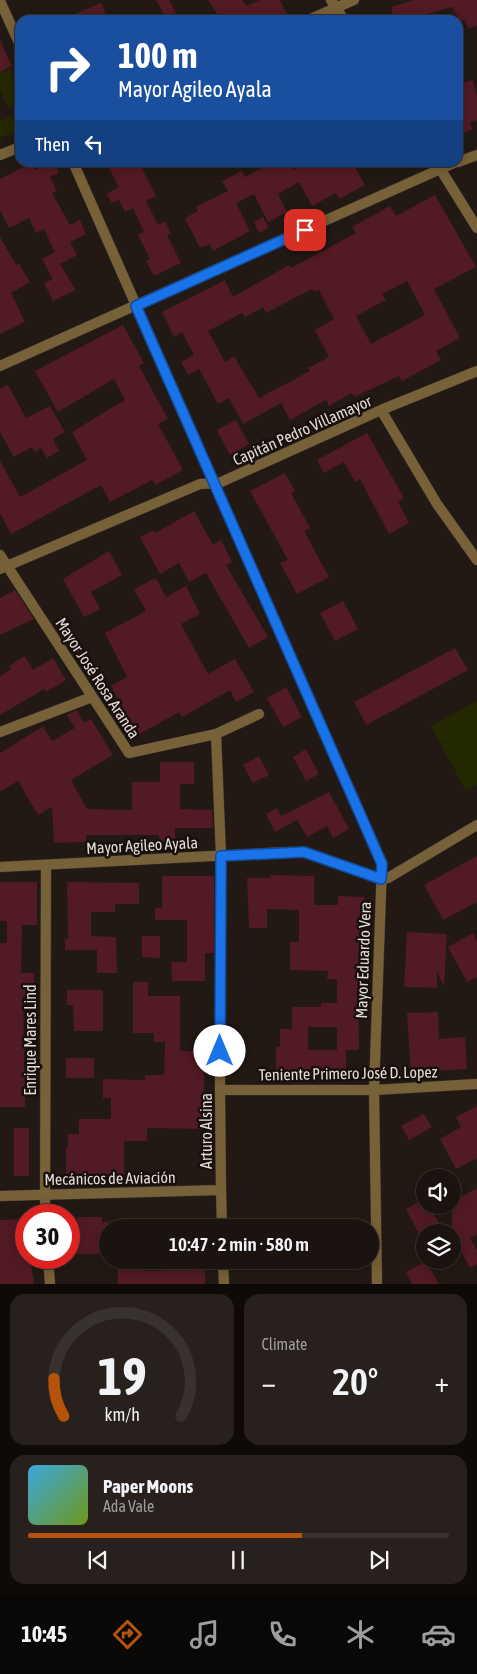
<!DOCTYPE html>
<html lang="en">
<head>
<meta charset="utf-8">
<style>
	body { margin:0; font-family:"Asap Condensed",sans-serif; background:#27201d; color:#f1f3f6; height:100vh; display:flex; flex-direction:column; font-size:19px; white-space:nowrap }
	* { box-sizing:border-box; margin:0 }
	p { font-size:16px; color:#9f9e9e }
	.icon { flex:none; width:28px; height:28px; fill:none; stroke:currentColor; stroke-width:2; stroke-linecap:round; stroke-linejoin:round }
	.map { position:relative; height:1284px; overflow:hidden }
	.sheet { display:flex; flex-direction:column; gap:10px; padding:10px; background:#0e0a08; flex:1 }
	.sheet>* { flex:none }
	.banner { position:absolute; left:15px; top:15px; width:448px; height:152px; border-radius:15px; box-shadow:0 2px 12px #0003,0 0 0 1px #38322f; background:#1a4fa0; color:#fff; overflow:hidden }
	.tools { position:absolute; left:416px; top:1169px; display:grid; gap:10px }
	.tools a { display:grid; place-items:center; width:45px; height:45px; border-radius:50%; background:#1a130f; box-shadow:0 2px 12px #0003,0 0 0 1px #38322f; font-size:25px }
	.speed { position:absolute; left:15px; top:1204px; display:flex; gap:10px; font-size:25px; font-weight:700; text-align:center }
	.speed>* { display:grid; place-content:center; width:65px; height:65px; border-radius:50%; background:#1a130f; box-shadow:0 2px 12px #0003,0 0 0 1px #38322f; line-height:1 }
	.speed .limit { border:8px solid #d22; background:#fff; color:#111 }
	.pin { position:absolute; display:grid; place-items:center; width:42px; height:42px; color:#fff; margin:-21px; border-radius:10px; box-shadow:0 2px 8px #0006 }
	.me { position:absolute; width:55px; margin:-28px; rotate:0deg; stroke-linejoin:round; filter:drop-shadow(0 0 4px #0008) }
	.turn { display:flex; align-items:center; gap:18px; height:105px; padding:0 20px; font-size:22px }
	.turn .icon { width:65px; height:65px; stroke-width:2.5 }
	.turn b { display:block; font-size:35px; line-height:42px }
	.then { display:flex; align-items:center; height:48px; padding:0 20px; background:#0003; gap:10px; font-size:19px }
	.big { font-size:38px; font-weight:600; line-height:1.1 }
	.sheet .widget { flex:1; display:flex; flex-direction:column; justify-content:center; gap:8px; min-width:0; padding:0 18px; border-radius:15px; background:#27201d }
	.sheet .dial { align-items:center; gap:0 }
	.dial svg { height:130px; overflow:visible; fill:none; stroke:#38322f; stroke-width:7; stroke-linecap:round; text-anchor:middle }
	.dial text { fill:#f1f3f6; stroke:none }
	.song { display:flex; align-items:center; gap:15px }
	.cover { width:60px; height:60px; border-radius:8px; background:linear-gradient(135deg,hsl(200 70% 55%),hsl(80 70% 35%)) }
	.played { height:5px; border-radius:2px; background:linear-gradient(90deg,#b45309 65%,#38322f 65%) }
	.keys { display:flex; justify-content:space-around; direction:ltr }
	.heat { display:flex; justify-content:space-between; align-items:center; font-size:28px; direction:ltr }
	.sheet .tiles { flex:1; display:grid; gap:10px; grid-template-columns:1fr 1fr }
	.widget:last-child { grid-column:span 2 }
	.trip { position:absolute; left:99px; top:1219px; width:280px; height:50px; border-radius:25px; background:#1a130f; box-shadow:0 2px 12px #0003,0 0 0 1px #38322f; font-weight:600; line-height:50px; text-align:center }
	.tabs { display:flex; height:80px; justify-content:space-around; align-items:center; background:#0a0806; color:#9f9e9e }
	.tabs .icon { width:35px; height:35px }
	.tabs .selected { color:#b45309 }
	.tabs b { font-size:22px; color:#f1f3f6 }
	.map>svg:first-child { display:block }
	.park { fill:#242801 }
	.building { fill:#521a22; fill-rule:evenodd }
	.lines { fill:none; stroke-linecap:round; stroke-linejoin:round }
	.minor-casing { stroke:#3d342f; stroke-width:11 }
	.tertiary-casing { stroke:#3d342f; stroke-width:11 }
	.minor { stroke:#776138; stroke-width:10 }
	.tertiary { stroke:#776138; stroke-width:10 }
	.route-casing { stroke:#114b97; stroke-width:12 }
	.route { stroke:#1a73e8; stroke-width:9 }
	.labels { text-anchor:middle; stroke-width:5; stroke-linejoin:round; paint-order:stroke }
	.street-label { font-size:16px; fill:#e2dbd8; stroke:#19100b }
</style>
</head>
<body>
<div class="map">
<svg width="477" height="1284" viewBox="0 0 477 1284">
	<rect width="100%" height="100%" fill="#221914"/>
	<path class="park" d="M10,69L20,92V103L8,108L0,90V74Z
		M19,112L20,129L0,138V121Z
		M477,701V785L466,791L431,726Z"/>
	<path class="building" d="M156,0H169L180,20H167Z
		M208,0H242L246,6L260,0H280L287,14L274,20H221Z
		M414,0H477V25L469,29L464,20L461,22L452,7L417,17L415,20H394L391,7Z
		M101,3L108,20H61Z
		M0,40L12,66L0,72Z
		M473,80L477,96V120L470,122L472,130L461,133L458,122V84Z
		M52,162H54L59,173L50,177L57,191L52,193L70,225L80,220L86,234L70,242L77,255L60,264L76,290L53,301L44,283L53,279L42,259L55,252L44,229L36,233L29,218L9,228L0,210V179L32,163L35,170Z
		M106,162H139L156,196L146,201L158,225L165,221L171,233L167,235L181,263L154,276L146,261L150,259L138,235L144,232L133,208L125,212L119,200L112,203L107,194L119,187Z
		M274,162H290L294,170L308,162H352L365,185L339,199L336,193L312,206L299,182L278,194L287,212L268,222L254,194L236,203L250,231L213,251L210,244L200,248L185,218L198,211L196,207L228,191L222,181L242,171L245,177Z
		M435,195L476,267L434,289L460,338L436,351L441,360L402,381L399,376L354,397L352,393L329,406L326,400L290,420L281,403L243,424L229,398L218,404L199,369L188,375L181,362L194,355L182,332L174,337L162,312L225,280L233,297L289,265L291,268L356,233L352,227L390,206L396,216ZM407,281L425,315L371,344L356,316L386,300L382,294ZM312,289L314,292L319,290L334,319L315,330L329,357L308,368L310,371L259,398L234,356L225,362L208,331L242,313L245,317L263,307L266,313Z
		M263,217L269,228L259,233L254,222Z
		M0,237L16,265L19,264L30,282L11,293L25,322L0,334Z
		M123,325L144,363L139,366L168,419L158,424L183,470L155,485L152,480L110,502L101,485L11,534L0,513V461L20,497L87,460L72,432L125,400L114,379L58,412L35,371Z
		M8,385L26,418L50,406L65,432L53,439L59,451L47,458L41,448L35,452L32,447L14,457L0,432V389Z
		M236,420L249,444L230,455L217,430Z
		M367,433L404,498L398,502L409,523L389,534L360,479L355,482L344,462L324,473L317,460Z
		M285,473L295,491L291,493L310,528L304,531L329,577L297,594L280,563L288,560L250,491Z
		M194,511L213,545L221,540L232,562L226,565L268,637L249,648L206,573L189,582L179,563L160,574L140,537L154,530L155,533Z
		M109,551L122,575L91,592L100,609L84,617L63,579Z
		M156,578L166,597L186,586L200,614L181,624L208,674L235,659L254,692L236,702L230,690L182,717L179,712L138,735L111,686L127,677L105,633L146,611L134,589Z
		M15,590L34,619L0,635V598Z
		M343,601L358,629L335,641L320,613Z
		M455,648L468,670L366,725L354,702Z
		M25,656L33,670L53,658L66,680L46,692L44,689L0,715V676L11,669L9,666Z
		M286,687L302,717L283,727L267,698Z
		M77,710L84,723L91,719L113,755L71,780L87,809L132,810V782H160V762H194V784H180V809L212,810L213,828H175V844H159V835H86V842L54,843L52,807L38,815L18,781L0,792V753L43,726L52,741L75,728L67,715Z
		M306,749L319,774L306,781L293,757Z
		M259,756L269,775L253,783L243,765Z
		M329,792L349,829L333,838L327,826L307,837L297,820L275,832L266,814L277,808L281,816Z
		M477,856V902L443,920L424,885Z
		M270,875L314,876V905H338V896L364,897L360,961H363V979H358L359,1050H346V1071H325V1075H276V1047H280V1029H292V1007H321V1003H337V979H327L328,971L290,970V942H299V910L267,909V928H249L247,878H270ZM308,1027H337V1050H308Z
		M162,876H214V953H205V981H172L171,962H187V920H155V908H162Z
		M0,882H37V925H22L21,973H34V996H23L25,1107H0V943H7V921H0Z
		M67,882L139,883V904H115V912H91V936L116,937L117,973H97V950H65V939H68Z
		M407,932L447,934L444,986L437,972V988L404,987Z
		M473,933L477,941V977L467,982L448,947Z
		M142,936H160V958L142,957Z
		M133,982H148V996H180V1051H204V1129L147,1128V1141H124V1178L66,1177V1148H68V1134H79V1119H111V1098H103V1079L145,1080V1075H164L165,1042H154V1033H133Z
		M67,990H103V1031H74L73,1005H67Z
		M438,1012L439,1039L465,1037L467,1069L411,1072L407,1013Z
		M66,1058H94V1078H66Z
		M477,1106V1158L456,1169L440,1139L461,1127L456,1117Z
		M424,1114L432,1127L409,1140L401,1126Z
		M14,1128H29V1176H14Z
		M452,1179L462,1196L477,1188V1234L470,1238L477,1250V1264L470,1268L452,1234Z
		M425,1199V1205H429L439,1223L419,1234L406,1209Z
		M77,1217H102V1222H108V1254H72V1239H77Z
		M26,1219V1258H30L34,1284H0V1220Z
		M426,1261L439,1284H412L406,1272Z
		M118,1263H143V1271L205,1270V1284H118Z"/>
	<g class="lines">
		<defs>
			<path id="minor" d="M331,0L344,20
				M0,1L20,45
				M308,20L354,0
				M0,155L20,147
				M73,162L382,864L374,1090L377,1284
				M436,162L477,228
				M458,162L477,155
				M0,366L456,162
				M381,410L437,504L477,560
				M0,555L129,753L216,734L259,714
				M0,569L200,484L219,483L381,410L477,371
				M0,732L92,697
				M216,734L221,856L220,1090
				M0,867L289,852H304L381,879L388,878L477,825
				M221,1190L222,1228
				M45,1215L46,865
				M48,1258L50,1284
				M223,1260L224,1284"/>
			<path id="tertiary" d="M0,1196L221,1190L220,1090H374L477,1084"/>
		</defs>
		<use href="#minor" class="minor-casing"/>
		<use href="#tertiary" class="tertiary-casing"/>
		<use href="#minor" class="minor"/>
		<use href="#tertiary" class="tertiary"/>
	</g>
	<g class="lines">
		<defs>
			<path id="route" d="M220,1051L221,856L304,852L381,879L382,864L136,306L305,230"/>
		</defs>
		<use href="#route" class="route-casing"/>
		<use href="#route" class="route"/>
	</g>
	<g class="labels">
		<g class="street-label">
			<text transform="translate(302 430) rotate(-24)" y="6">Capitán Pedro Villamayor</text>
			<text transform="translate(98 678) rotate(57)" y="6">Mayor José Rosa Aranda</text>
			<text transform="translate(142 845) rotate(-3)" y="6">Mayor Agileo Ayala</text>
			<text transform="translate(363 960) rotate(-88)" y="6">Mayor Eduardo Vera</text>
			<text transform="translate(30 1040) rotate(-90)" y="6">Enrique Mares Lind</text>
			<text transform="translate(348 1073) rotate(-1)" y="6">Teniente Primero José D. Lopez</text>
			<text transform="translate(206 1131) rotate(-90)" y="6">Arturo Alsina</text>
			<text transform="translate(110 1178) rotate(-1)" y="6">Mecánicos de Aviación</text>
		</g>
	</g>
</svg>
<div class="tools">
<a><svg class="icon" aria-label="sound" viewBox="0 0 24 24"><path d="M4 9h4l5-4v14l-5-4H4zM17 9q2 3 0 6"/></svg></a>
<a><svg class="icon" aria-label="layers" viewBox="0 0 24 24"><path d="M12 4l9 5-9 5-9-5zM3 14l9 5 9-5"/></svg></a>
</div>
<div class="speed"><div class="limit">30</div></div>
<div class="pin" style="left:305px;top:230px;background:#d93025"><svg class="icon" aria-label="arrive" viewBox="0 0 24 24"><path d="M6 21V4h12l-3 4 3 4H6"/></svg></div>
<svg class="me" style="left:220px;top:1051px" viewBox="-20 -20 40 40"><circle r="19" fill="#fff"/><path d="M0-13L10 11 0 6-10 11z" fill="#1a73e8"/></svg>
<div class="trip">10:47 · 2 min · 580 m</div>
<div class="banner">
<div class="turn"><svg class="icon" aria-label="right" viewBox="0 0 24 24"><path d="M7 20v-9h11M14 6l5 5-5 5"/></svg><div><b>100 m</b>Mayor Agileo Ayala</div></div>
<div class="then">Then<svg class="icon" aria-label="left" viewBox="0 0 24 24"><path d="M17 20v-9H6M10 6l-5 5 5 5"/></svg></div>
</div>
</div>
<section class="sheet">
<div class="tiles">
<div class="widget dial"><svg viewBox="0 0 100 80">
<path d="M14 69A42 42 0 1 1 86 69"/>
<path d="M14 69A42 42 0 0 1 8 46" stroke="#b45309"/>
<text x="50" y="56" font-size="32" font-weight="700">19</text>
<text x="50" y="72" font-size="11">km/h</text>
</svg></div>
<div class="widget"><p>Climate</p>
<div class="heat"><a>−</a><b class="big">20°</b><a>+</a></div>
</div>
<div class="widget">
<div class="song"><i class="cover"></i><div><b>Paper Moons</b><p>Ada Vale</p></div></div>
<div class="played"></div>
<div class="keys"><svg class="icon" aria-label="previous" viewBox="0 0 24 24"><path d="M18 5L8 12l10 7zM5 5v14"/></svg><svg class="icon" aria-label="pause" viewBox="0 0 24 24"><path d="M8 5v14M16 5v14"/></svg><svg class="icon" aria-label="next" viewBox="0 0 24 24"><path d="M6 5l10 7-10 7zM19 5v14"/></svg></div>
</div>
</div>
</section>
<nav class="tabs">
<b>10:45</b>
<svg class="icon selected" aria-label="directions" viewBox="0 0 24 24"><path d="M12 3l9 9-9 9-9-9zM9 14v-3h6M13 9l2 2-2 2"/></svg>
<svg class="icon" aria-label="music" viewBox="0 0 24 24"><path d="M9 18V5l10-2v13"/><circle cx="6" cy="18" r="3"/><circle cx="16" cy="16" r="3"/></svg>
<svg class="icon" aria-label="phone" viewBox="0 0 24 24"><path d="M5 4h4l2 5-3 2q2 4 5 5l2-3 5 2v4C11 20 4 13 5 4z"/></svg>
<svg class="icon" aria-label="climate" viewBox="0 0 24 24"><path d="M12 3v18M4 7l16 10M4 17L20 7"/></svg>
<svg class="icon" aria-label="car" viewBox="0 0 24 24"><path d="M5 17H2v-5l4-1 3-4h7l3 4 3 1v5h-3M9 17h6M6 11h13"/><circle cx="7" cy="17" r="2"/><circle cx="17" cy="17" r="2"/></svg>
</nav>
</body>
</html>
